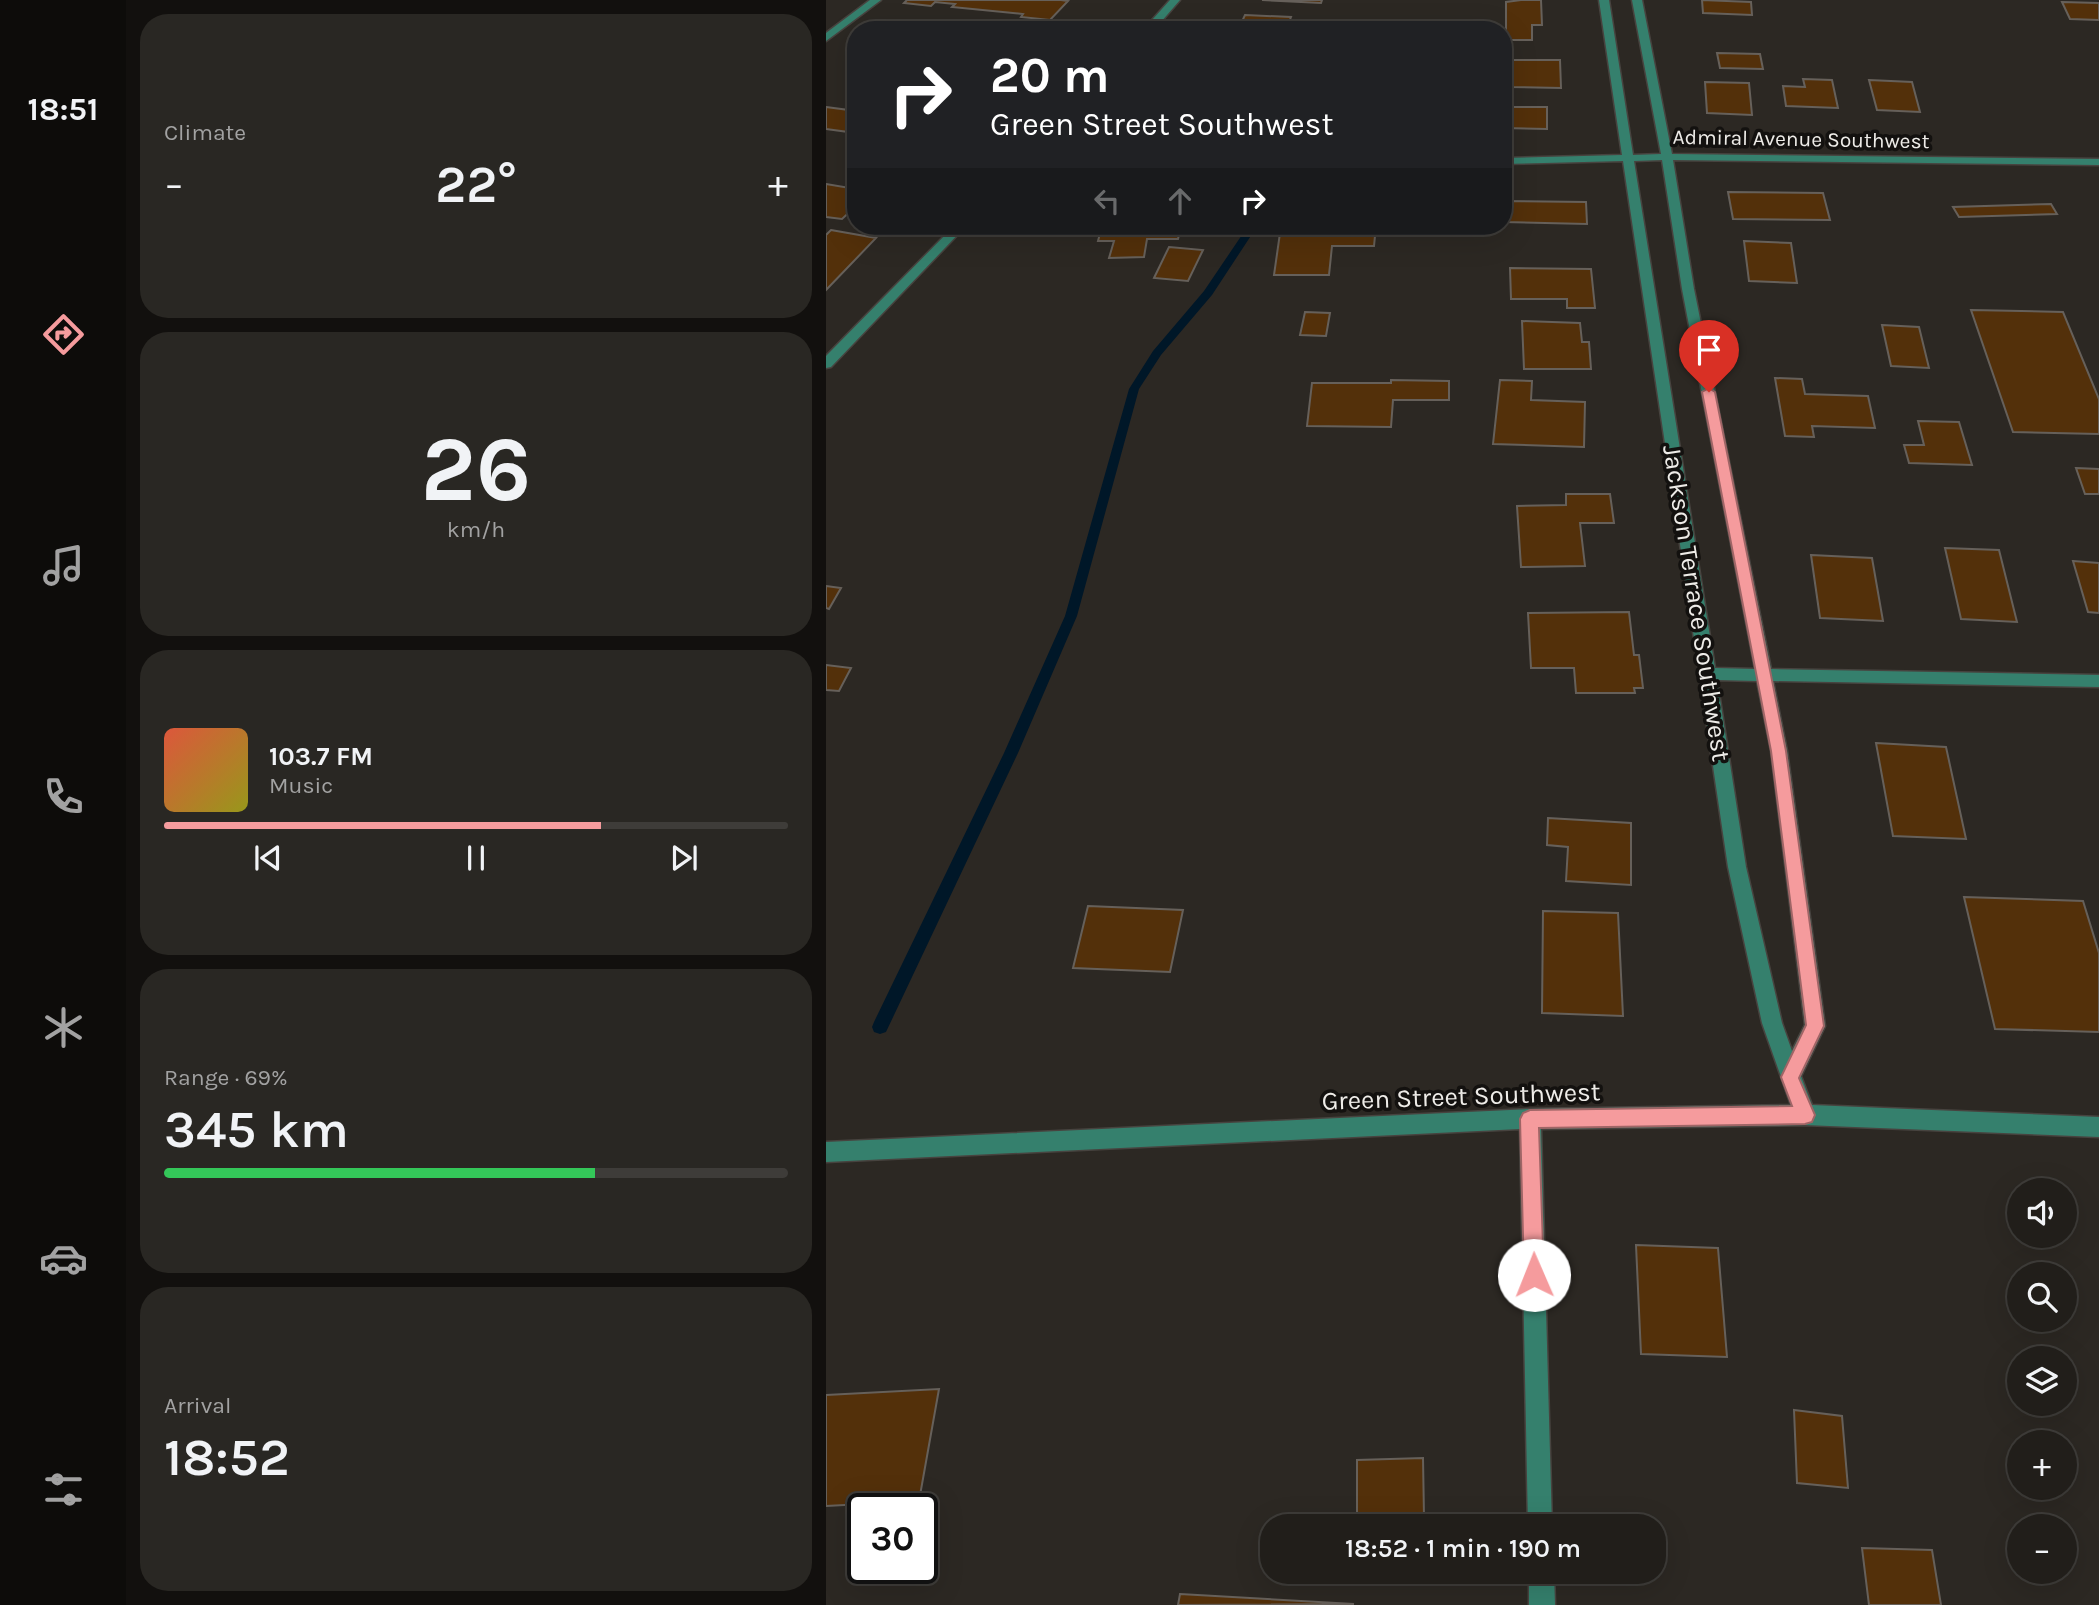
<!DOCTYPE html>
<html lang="en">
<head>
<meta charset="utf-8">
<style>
	body { margin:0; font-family:Karla,sans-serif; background:#292723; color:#f1f3f6; height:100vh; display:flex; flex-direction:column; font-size:26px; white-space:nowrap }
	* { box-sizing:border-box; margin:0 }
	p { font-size:23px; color:#a2a2a2 }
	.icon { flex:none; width:38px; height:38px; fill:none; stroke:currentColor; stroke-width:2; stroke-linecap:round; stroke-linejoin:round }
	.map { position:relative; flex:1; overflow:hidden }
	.side { display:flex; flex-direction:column; gap:14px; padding:14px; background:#12100e; width:700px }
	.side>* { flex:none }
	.hud { position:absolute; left:21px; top:21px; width:665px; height:214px; border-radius:28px; box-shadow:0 7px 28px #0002,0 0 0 2px #3e3c39; background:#202124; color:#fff; overflow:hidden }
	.fabs { position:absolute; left:1181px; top:1178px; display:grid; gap:14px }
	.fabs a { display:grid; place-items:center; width:70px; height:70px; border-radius:50%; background:#211e1a; box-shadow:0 7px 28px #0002,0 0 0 2px #3e3c39; font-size:35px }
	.speed { position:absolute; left:21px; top:1493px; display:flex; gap:14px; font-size:35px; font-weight:700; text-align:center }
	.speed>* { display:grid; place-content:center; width:91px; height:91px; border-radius:50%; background:#211e1a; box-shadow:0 7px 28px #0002,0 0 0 2px #3e3c39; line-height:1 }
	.speed .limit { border:4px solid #111; border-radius:10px; background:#fff; color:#111 }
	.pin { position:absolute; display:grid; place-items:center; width:60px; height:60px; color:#fff; margin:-72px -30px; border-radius:50% 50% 50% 0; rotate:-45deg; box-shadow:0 0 7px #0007 }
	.pin .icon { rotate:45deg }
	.me { position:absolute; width:77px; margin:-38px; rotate:359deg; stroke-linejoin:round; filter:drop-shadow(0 0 5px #0008) }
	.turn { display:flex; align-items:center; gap:24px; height:147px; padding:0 28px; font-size:32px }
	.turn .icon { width:91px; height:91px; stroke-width:2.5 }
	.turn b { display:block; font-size:49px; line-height:60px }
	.lanes { display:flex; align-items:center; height:66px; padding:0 28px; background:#0003; justify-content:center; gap:35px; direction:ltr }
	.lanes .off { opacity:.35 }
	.big { font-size:52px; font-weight:600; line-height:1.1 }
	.side .card { flex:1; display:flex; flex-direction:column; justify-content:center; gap:10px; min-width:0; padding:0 24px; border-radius:28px; background:#292723 }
	.side .dial { align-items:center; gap:0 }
	.dial b { font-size:91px; line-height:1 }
	.song { display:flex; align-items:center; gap:21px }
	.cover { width:84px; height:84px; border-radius:10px; background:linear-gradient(135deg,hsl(10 70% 55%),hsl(60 70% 35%)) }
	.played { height:7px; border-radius:4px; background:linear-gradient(90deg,#f59b9d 70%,#3e3c39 70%) }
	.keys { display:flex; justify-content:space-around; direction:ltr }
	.heat { display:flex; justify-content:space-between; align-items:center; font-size:38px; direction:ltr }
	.charge { height:10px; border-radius:5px; background:linear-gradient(90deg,#34c759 69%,#3e3c39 0) }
	.trip { position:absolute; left:434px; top:1514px; width:406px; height:70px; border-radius:28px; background:#211e1a; box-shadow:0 7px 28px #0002,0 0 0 2px #3e3c39; font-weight:600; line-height:70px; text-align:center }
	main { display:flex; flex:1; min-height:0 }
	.tab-bar { display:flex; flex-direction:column; width:126px; justify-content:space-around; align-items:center; background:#0d0c0a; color:#a2a2a2 }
	.tab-bar .icon { width:49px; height:49px }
	.tab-bar .active { color:#f59b9d }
	.tab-bar b { font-size:32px; color:#f1f3f6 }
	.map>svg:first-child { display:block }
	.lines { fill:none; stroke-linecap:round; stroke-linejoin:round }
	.stream { fill:#001728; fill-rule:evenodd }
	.building { fill:#53300a; stroke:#66605a; stroke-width:2 }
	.minor-casing { stroke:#47433f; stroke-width:3 }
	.minor { fill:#35806d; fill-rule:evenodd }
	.route { fill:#f59b9d; stroke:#9f6566; stroke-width:2 }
	.labels { text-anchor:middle; stroke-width:7; stroke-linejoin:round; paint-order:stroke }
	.far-street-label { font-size:21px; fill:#eeece8; stroke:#13110f }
	.street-label { font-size:26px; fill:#eeece8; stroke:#13110f }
</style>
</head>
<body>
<main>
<nav class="tab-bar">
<b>18:51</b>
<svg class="icon active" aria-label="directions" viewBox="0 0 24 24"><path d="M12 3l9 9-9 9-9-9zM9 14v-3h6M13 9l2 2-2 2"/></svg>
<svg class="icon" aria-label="music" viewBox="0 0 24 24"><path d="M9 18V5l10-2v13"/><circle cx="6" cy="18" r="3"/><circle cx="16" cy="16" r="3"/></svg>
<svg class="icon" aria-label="phone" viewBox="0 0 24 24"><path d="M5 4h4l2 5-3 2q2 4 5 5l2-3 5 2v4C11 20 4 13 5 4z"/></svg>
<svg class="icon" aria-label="climate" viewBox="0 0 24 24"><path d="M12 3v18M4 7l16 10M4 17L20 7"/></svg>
<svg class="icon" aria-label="car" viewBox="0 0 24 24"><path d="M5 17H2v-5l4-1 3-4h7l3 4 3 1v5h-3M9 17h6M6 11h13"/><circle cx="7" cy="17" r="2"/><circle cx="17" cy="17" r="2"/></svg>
<svg class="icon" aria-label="filters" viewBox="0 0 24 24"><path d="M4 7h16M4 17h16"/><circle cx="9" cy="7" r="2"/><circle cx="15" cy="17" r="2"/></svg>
</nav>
<section class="side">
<div class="card"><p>Climate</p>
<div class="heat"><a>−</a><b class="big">22°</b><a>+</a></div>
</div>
<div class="card dial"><b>26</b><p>km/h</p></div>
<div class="card">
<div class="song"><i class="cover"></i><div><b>103.7 FM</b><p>Music</p></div></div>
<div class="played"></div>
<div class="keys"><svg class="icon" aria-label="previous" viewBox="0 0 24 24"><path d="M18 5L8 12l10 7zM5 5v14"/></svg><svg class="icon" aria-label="pause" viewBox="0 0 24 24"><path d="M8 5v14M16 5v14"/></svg><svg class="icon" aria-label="next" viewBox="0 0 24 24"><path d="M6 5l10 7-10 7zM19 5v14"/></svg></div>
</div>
<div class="card"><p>Range · 69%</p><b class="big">345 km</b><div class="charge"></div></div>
<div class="card"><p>Arrival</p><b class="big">18:52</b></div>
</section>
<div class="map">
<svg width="1273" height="1605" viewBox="0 0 1273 1605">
	<rect width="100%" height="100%" fill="#2c2823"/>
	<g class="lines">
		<path class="stream" d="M422,226L430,228L386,295L335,355L313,389L251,616L192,753L60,1032L54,1034L48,1032L46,1027L48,1022L178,753L239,616L303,389L327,351L378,291Z"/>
	</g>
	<path class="building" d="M81,0H235L242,1L224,20L195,17L197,14L126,7L129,4L109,2L105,6L78,3Z
		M436,0H496L495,3Z
		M695,0H715L716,25H706V40H680V2Z
		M876,0L925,2L926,15L877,13Z
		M1236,2L1273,3V20L1244,19Z
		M419,15L465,17L460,30H412Z
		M891,53L934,54L937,69L894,68Z
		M683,60H734L735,88L682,87Z
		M977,79L1006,80L1012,108L960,106L957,86L979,87Z
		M1043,80L1086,82L1094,112L1051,110Z
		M879,82L923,83L926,115L881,113Z
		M0,107L30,111V133L0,129Z
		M677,107H721V129L677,128Z
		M0,184L30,189V206L16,219L0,217Z
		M902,192L997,193L1004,220L907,219Z
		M677,201L760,202L761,224L677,222Z
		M1225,204L1231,214L1133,217L1127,207Z
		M276,226H355L352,239H321L318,257L283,258L288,241H272Z
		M498,226H566L565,236H549L548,246H506L503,275H448L454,233H498Z
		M5,230L50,238L0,290V235Z
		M918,241L965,243L971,283L923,281Z
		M343,247L377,250L362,281L328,278Z
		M684,268L765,269L769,308H741V299H685Z
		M1145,310L1237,312L1273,399V434L1187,432Z
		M479,312L504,313L500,336L474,335Z
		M696,321L754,323L756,342H763L765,369H698Z
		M1056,325L1093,327L1103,368L1065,366Z
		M949,378L976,379L979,394L1042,396L1049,428L986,426L988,437L959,436Z
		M565,380L623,381V400H567L565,427L481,426L486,383H565Z
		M674,380L706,381L705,400L759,402L758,447L667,444Z
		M1092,421L1133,422L1146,465L1083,463L1078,445H1098Z
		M1250,468L1273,469V494H1259Z
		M740,494H784L788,523H754L759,566L695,567L691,506L740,505Z
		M1119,548L1173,550L1191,622L1135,619Z
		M985,555L1046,558L1057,621L994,618Z
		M1247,561L1273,563V613L1262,612Z
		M0,586L15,588L3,609L0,608Z
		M803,612L808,655H813L817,688H808L809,693H750L748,668H705L702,613Z
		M0,665L25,668L13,691L0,690Z
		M1050,743L1120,747L1140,839L1067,836Z
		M722,818L805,823V885L740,881L742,847L721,845Z
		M1138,897L1257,901L1273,953V1032L1169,1029Z
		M262,906L357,910L344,972L247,968Z
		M717,911L792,913L797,1016L716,1013Z
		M810,1245L892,1248L901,1357L815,1354Z
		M113,1389L93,1501L0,1506V1395Z
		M968,1410L1016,1416L1022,1488L971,1483Z
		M597,1458L598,1517L531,1519V1460Z
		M1036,1548L1106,1550L1115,1605H1043Z
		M354,1594L528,1604L352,1605Z"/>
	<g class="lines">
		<defs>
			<path id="minor" d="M44,0H55L0,41V33Z
				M344,0H354L328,30H317Z
				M773,0H783L807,155L835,154L806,0H816L846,154L1273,159V165L847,160L868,289L945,669L1273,675V687L947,681L961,751L999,1026L975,1076L986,1105L1273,1117V1137L979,1125L715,1129L726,1526H702L694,1129L0,1162V1142L704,1109L965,1105L936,1023L902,867L797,161L677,164V158L796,155ZM836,160L856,289L929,669L889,668L808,161ZM891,680L931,681L945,751L979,1025L966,1051L956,1023L920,867Z
				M128,226H140L5,367L0,368V356Z
				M703,1572H728L729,1605H703Z"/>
		</defs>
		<use href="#minor" class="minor-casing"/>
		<use href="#minor" class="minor"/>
	</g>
	<path class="route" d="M883,388L889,392L960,751L998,1026L973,1078L989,1115L986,1122L979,1124L713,1128L718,1275L715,1282L708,1285L701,1282L698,1275L694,1119L697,1113L704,1110L966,1106L955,1077L980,1025L945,751L876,392Z"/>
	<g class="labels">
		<g class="far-street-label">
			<text transform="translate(975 139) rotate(1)" y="7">Admiral Avenue Southwest</text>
		</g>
		<g class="street-label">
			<text transform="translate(871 603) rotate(81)" y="9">Jackson Terrace Southwest</text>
			<text transform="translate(635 1096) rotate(-2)" y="9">Green Street Southwest</text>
		</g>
	</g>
</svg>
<div class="fabs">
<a><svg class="icon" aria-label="sound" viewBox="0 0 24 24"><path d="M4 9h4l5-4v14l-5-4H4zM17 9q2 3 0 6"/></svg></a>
<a><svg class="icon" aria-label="search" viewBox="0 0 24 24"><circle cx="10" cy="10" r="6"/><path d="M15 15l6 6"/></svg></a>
<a><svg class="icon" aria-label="layers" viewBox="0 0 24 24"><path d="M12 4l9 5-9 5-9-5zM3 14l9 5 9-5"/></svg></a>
<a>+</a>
<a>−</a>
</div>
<div class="speed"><div class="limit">30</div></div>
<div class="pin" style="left:883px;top:392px;background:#d93025"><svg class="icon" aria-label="arrive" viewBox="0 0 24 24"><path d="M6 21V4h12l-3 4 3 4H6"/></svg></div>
<svg class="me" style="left:708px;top:1275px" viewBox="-20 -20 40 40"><circle r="19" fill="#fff"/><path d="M0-13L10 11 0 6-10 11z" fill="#f59b9d"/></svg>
<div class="trip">18:52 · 1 min · 190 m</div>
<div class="hud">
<div class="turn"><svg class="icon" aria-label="right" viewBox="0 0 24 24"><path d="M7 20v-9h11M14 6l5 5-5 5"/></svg><div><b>20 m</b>Green Street Southwest</div></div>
<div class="lanes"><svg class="icon off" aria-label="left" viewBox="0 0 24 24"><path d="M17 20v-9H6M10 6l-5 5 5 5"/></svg><svg class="icon off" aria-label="ahead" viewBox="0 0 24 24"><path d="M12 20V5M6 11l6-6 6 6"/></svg><svg class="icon" aria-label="right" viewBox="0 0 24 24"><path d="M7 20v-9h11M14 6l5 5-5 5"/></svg></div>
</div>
</div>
</main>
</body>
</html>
